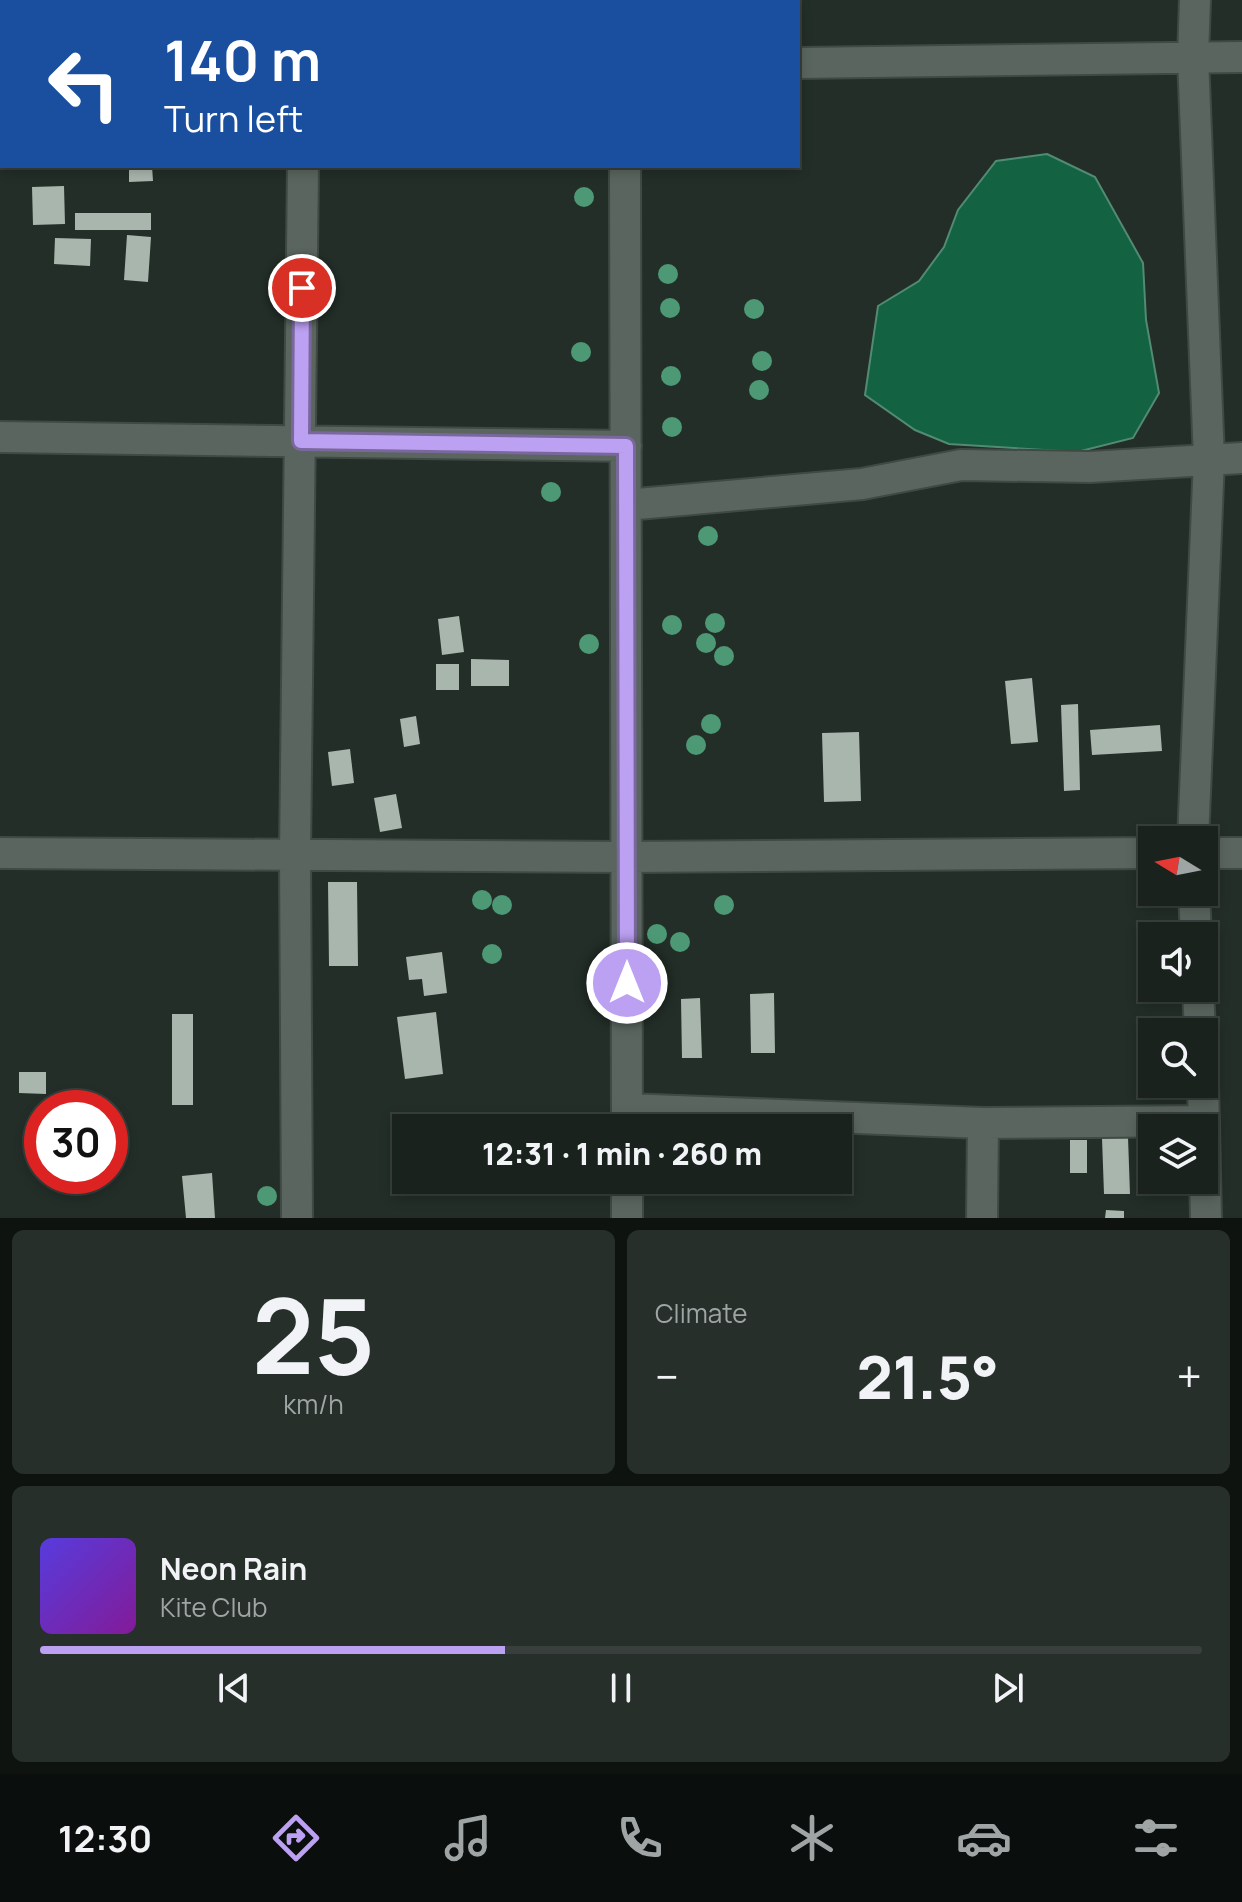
<!DOCTYPE html>
<html lang="en">
<head>
<meta charset="utf-8">
<style>
	body { margin:0; font-family:Manrope,sans-serif; background:#272f2b; color:#f1f3f6; height:100vh; display:flex; flex-direction:column; font-size:30px; white-space:nowrap }
	* { box-sizing:border-box; margin:0 }
	p { font-size:26px; color:#9fa4a4 }
	.icon { flex:none; width:44px; height:44px; fill:none; stroke:currentColor; stroke-width:2; stroke-linecap:round; stroke-linejoin:round }
	.map { position:relative; height:1218px; overflow:hidden }
	.drawer { display:flex; flex-direction:column; gap:12px; padding:12px; background:#0e1310; flex:1 }
	.drawer>* { flex:none }
	.hud { position:absolute; left:0px; top:0px; width:800px; height:168px; box-shadow:0 4px 12px #0003,0 0 0 2px #383f3c; background:#1a4fa0; color:#fff; overflow:hidden }
	.needle { width:52px; rotate:280deg }
	.fabs { position:absolute; left:1138px; top:826px; display:grid; gap:16px }
	.fabs a { display:grid; place-items:center; width:80px; height:80px; border-radius:0px; background:#1a221e; box-shadow:0 4px 12px #0003,0 0 0 2px #383f3c; font-size:40px }
	.speed { position:absolute; left:24px; top:1090px; display:flex; gap:16px; font-size:40px; font-weight:700; text-align:center }
	.speed>* { display:grid; place-content:center; width:104px; height:104px; border-radius:50%; background:#1a221e; box-shadow:0 4px 12px #0003,0 0 0 2px #383f3c; line-height:1 }
	.speed .limit { border:12px solid #d22; background:#fff; color:#111 }
	.pin { position:absolute; display:grid; place-items:center; width:68px; height:68px; color:#fff; margin:-34px; border:4px solid #fff; border-radius:50%; box-shadow:0 2px 8px #0007 }
	.me { position:absolute; width:88px; margin:-44px; rotate:0deg; stroke-linejoin:round; filter:drop-shadow(0 0 6px #0008) }
	.turn { display:flex; align-items:center; gap:28px; height:168px; padding:0 32px; font-size:36px }
	.turn .icon { width:104px; height:104px; stroke-width:2.5 }
	.turn b { display:block; font-size:56px; line-height:68px }
	.big { font-size:60px; font-weight:800; line-height:1.1 }
	.drawer .card { flex:1; display:flex; flex-direction:column; justify-content:center; gap:12px; min-width:0; padding:0 28px; border-radius:12px; background:#272f2b }
	.drawer .dial { align-items:center; gap:0 }
	.dial b { font-size:104px; line-height:1 }
	.song { display:flex; align-items:center; gap:24px }
	.cover { width:96px; height:96px; border-radius:12px; background:linear-gradient(135deg,hsl(250 70% 55%),hsl(290 70% 35%)) }
	.played { height:8px; border-radius:4px; background:linear-gradient(90deg,#bca0f2 40%,#383f3c 40%) }
	.keys { display:flex; justify-content:space-around; direction:ltr }
	.heat { display:flex; justify-content:space-between; align-items:center; font-size:44px; direction:ltr }
	.drawer .tiles { flex:1; display:grid; gap:12px; grid-template-columns:1fr 1fr }
	.card:last-child { grid-column:span 2 }
	.trip { position:absolute; left:392px; top:1114px; width:460px; height:80px; border-radius:0px; background:#1a221e; box-shadow:0 4px 12px #0003,0 0 0 2px #383f3c; font-weight:800; line-height:80px; text-align:center }
	.tab-bar { display:flex; height:128px; justify-content:space-around; align-items:center; background:#0a0e0c; color:#9fa4a4 }
	.tab-bar .icon { width:56px; height:56px }
	.tab-bar .current { color:#bca0f2 }
	.tab-bar b { font-size:36px; color:#f1f3f6 }
	.map>svg:first-child { display:block }
	.water { fill:#136242; stroke:#528b74; stroke-width:2 }
	.building { fill:#a9b6ae }
	.lines { fill:none; stroke-linecap:round; stroke-linejoin:round }
	.minor-casing { stroke:#404944; stroke-width:34 }
	.minor { stroke:#59655e; stroke-width:30 }
	.tree { fill:#4d9975 }
	.route-casing { stroke:#7a689d; stroke-width:20 }
	.route { stroke:#bca0f2; stroke-width:14 }
</style>
</head>
<body>
<div class="map">
<svg width="1242" height="1218" viewBox="0 0 1242 1218">
	<rect width="100%" height="100%" fill="#232e28"/>
	<path class="water" d="M1047,154L1095,177L1143,263L1146,320L1159,393L1133,438L1077,452L949,444L915,430L865,395L878,306L919,281L944,247L958,210L996,161Z"/>
	<path class="building" d="M129,166H152L153,181L129,182Z
		M64,186L65,224L33,225L32,187Z
		M75,213H151V230H75Z
		M127,235L151,237L148,282L124,280Z
		M55,238L91,239L90,266L54,264Z
		M459,616L464,652L442,655L438,619Z
		M471,659L509,660V686H471Z
		M436,664H459V690H436Z
		M1032,678L1038,742L1011,744L1005,681Z
		M1078,704L1080,790L1064,791L1061,705Z
		M416,716L420,744L404,747L400,719Z
		M1160,725L1162,751L1092,755L1090,730Z
		M859,732L861,801L824,802L822,733Z
		M350,749L354,783L332,786L328,752Z
		M396,794L402,828L380,832L374,798Z
		M328,882H357L358,966H329Z
		M442,952L447,993L424,996L422,979L409,980L406,957Z
		M774,993L775,1053H751L750,994Z
		M700,998L702,1058H682L681,999Z
		M436,1012L443,1074L405,1079L397,1017Z
		M172,1014H193V1105H172Z
		M19,1072H46V1094L19,1093Z
		M1128,1137L1130,1194H1104L1102,1138Z
		M1070,1140H1087V1173H1070Z
		M212,1173L215,1218H186L182,1176Z
		M1154,1180H1176L1175,1192H1154Z
		M1106,1210L1124,1211V1218H1105Z"/>
	<g class="lines">
		<defs>
			<path id="minor" d="M625,0V2
				M9,2V0
				M304,2V0
				M0,40H2
				M798,63L1242,57
				M625,166L627,1128
				M0,437L626,446
				M626,505L862,484L961,465L1090,467L1242,458
				M1193,840L1209,459L1193,57L1195,0
				M0,853L627,857L1152,853
				M1204,853H1242
				M1194,892L1196,936
				M1198,988L1200,1032
				M1203,1084L1206,1218
				M627,1109L983,1123L1204,1121
				M627,1180V1218
				M297,1218L295,855L303,166
				M982,1218L983,1123"/>
		</defs>
		<use href="#minor" class="minor-casing"/>
		<use href="#minor" class="minor"/>
	</g>
	<g class="tree">
		<circle cx="584" cy="197" r="10"/>
		<circle cx="668" cy="274" r="10"/>
		<circle cx="670" cy="308" r="10"/>
		<circle cx="754" cy="309" r="10"/>
		<circle cx="581" cy="352" r="10"/>
		<circle cx="762" cy="361" r="10"/>
		<circle cx="671" cy="376" r="10"/>
		<circle cx="759" cy="390" r="10"/>
		<circle cx="672" cy="427" r="10"/>
		<circle cx="551" cy="492" r="10"/>
		<circle cx="708" cy="536" r="10"/>
		<circle cx="715" cy="623" r="10"/>
		<circle cx="672" cy="625" r="10"/>
		<circle cx="706" cy="643" r="10"/>
		<circle cx="589" cy="644" r="10"/>
		<circle cx="724" cy="656" r="10"/>
		<circle cx="711" cy="724" r="10"/>
		<circle cx="696" cy="745" r="10"/>
		<circle cx="482" cy="900" r="10"/>
		<circle cx="502" cy="905" r="10"/>
		<circle cx="724" cy="905" r="10"/>
		<circle cx="657" cy="934" r="10"/>
		<circle cx="680" cy="942" r="10"/>
		<circle cx="492" cy="954" r="10"/>
		<circle cx="267" cy="1196" r="10"/>
	</g>
	<g class="lines">
		<defs>
			<path id="route" d="M302,288L301,441L626,446L627,983"/>
		</defs>
		<use href="#route" class="route-casing"/>
		<use href="#route" class="route"/>
	</g>
</svg>
<div class="fabs">
<a><svg class="needle" viewBox="-14 -14 28 28"><path d="M0-13l5 13h-10z" fill="#e53935"/><path d="M0 13l5-13h-10z" fill="#9fa4a4"/></svg></a>
<a><svg class="icon" aria-label="sound" viewBox="0 0 24 24"><path d="M4 9h4l5-4v14l-5-4H4zM17 9q2 3 0 6"/></svg></a>
<a><svg class="icon" aria-label="search" viewBox="0 0 24 24"><circle cx="10" cy="10" r="6"/><path d="M15 15l6 6"/></svg></a>
<a><svg class="icon" aria-label="layers" viewBox="0 0 24 24"><path d="M12 4l9 5-9 5-9-5zM3 14l9 5 9-5"/></svg></a>
</div>
<div class="speed"><div class="limit">30</div></div>
<div class="pin" style="left:302px;top:288px;background:#d93025"><svg class="icon" aria-label="arrive" viewBox="0 0 24 24"><path d="M6 21V4h12l-3 4 3 4H6"/></svg></div>
<svg class="me" style="left:627px;top:983px" viewBox="-20 -20 40 40"><circle r="17" fill="#bca0f2" stroke="#fff" stroke-width="3"/><path d="M0-11L8 9 0 5-8 9z" fill="#fff"/></svg>
<div class="trip">12:31 · 1 min · 260 m</div>
<div class="hud">
<div class="turn"><svg class="icon" aria-label="left" viewBox="0 0 24 24"><path d="M17 20v-9H6M10 6l-5 5 5 5"/></svg><div><b>140 m</b>Turn left</div></div>
</div>
</div>
<section class="drawer">
<div class="tiles">
<div class="card dial"><b>25</b><p>km/h</p></div>
<div class="card"><p>Climate</p>
<div class="heat"><a>−</a><b class="big">21.5°</b><a>+</a></div>
</div>
<div class="card">
<div class="song"><i class="cover"></i><div><b>Neon Rain</b><p>Kite Club</p></div></div>
<div class="played"></div>
<div class="keys"><svg class="icon" aria-label="previous" viewBox="0 0 24 24"><path d="M18 5L8 12l10 7zM5 5v14"/></svg><svg class="icon" aria-label="pause" viewBox="0 0 24 24"><path d="M8 5v14M16 5v14"/></svg><svg class="icon" aria-label="next" viewBox="0 0 24 24"><path d="M6 5l10 7-10 7zM19 5v14"/></svg></div>
</div>
</div>
</section>
<nav class="tab-bar">
<b>12:30</b>
<svg class="icon current" aria-label="directions" viewBox="0 0 24 24"><path d="M12 3l9 9-9 9-9-9zM9 14v-3h6M13 9l2 2-2 2"/></svg>
<svg class="icon" aria-label="music" viewBox="0 0 24 24"><path d="M9 18V5l10-2v13"/><circle cx="6" cy="18" r="3"/><circle cx="16" cy="16" r="3"/></svg>
<svg class="icon" aria-label="phone" viewBox="0 0 24 24"><path d="M5 4h4l2 5-3 2q2 4 5 5l2-3 5 2v4C11 20 4 13 5 4z"/></svg>
<svg class="icon" aria-label="climate" viewBox="0 0 24 24"><path d="M12 3v18M4 7l16 10M4 17L20 7"/></svg>
<svg class="icon" aria-label="car" viewBox="0 0 24 24"><path d="M5 17H2v-5l4-1 3-4h7l3 4 3 1v5h-3M9 17h6M6 11h13"/><circle cx="7" cy="17" r="2"/><circle cx="17" cy="17" r="2"/></svg>
<svg class="icon" aria-label="filters" viewBox="0 0 24 24"><path d="M4 7h16M4 17h16"/><circle cx="9" cy="7" r="2"/><circle cx="15" cy="17" r="2"/></svg>
</nav>
</body>
</html>
